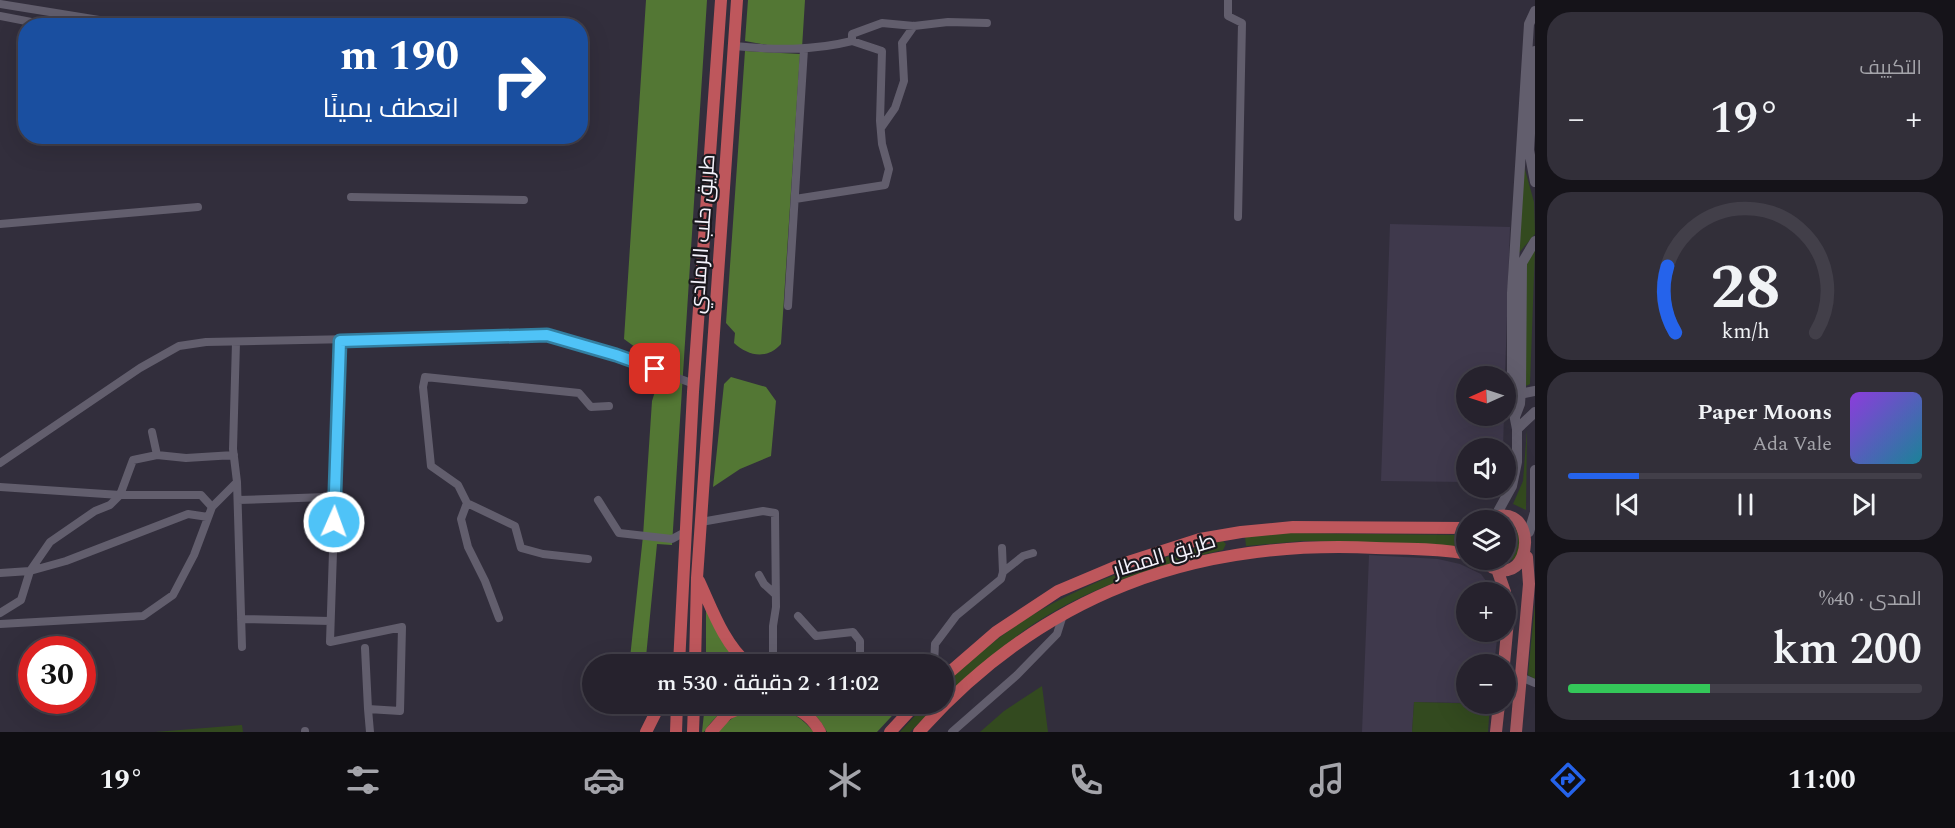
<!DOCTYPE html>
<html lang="ar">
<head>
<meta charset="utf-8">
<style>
	body { margin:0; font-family:Spectral,Cairo,serif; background:#322f39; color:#f1f3f6; direction:rtl; height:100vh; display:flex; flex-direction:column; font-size:22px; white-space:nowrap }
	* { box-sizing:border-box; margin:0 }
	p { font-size:20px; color:#a4a4aa }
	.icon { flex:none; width:33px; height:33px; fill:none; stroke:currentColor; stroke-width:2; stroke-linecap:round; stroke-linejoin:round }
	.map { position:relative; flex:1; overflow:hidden; direction:ltr }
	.details { display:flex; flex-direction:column; gap:12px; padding:12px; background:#151319; width:420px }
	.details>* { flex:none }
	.top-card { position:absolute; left:18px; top:18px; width:570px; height:126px; border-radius:24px; box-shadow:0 6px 24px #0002,0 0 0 2px #423f49; direction:rtl; background:#1a4fa0; color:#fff; overflow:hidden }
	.needle { width:39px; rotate:267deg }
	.tools { position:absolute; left:1456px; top:366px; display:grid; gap:12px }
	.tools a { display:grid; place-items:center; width:60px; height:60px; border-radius:50%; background:#26222d; box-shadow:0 6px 24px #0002,0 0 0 2px #423f49; font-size:30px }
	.speed { position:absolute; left:18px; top:636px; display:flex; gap:12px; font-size:30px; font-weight:700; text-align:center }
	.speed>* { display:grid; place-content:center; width:78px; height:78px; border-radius:50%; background:#26222d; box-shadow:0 6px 24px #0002,0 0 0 2px #423f49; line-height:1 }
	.speed .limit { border:9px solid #d22; background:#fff; color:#111 }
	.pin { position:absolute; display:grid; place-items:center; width:51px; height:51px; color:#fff; margin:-26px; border-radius:12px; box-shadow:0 3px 9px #0006 }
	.me { position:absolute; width:66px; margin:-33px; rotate:2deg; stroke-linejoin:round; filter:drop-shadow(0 0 4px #0008) }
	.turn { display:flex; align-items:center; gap:21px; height:126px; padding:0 30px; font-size:27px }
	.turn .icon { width:78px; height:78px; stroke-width:2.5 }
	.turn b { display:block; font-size:42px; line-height:51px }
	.big { font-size:45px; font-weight:600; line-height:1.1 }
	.details .tile { flex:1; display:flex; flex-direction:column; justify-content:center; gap:9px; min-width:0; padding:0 21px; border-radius:24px; background:#322f39 }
	.details .dial { align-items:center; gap:0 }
	.dial svg { height:156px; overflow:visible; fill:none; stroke:#423f49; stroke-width:7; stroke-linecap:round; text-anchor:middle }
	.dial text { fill:#f1f3f6; stroke:none }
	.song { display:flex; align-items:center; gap:18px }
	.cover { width:72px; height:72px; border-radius:9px; background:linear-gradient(135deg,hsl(270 70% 55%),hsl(190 70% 35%)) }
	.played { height:6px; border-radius:3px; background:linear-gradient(90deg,#2563eb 20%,#423f49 20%) }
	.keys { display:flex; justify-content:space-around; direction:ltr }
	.heat { display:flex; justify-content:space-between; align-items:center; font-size:33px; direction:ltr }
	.charge { height:9px; border-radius:4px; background:linear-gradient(90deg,#34c759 40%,#423f49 0) }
	.trip { position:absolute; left:582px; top:654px; width:372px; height:60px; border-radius:30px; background:#26222d; box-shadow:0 6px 24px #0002,0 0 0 2px #423f49; font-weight:600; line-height:60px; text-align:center; direction:rtl }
	.tab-bar { display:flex; height:96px; justify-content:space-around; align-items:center; background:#0f0e12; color:#a4a4aa }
	.tab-bar .icon { width:42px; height:42px }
	.tab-bar .current { color:#2563eb }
	.tab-bar b { font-size:27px; color:#f1f3f6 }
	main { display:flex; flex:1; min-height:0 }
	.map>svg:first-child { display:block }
	.built { fill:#3f394c }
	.green { fill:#334a1f }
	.forest { fill:#537734 }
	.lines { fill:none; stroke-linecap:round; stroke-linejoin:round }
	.minor { stroke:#625e6d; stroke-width:8 }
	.secondary { stroke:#625e6d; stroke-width:10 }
	.primary { stroke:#a75960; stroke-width:12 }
	.trunk { stroke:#be575c; stroke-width:12 }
	.route-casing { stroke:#337fa1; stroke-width:15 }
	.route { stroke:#4fc3f7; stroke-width:10 }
	.labels { text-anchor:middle; stroke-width:4.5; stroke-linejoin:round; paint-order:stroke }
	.street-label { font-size:21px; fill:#f4f2fb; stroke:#1a181e }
</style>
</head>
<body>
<main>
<section class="details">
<div class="tile"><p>التكييف</p>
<div class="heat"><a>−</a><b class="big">19°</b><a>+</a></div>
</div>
<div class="tile dial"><svg viewBox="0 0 100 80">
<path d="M14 69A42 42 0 1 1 86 69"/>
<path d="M14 69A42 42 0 0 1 10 35" stroke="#2563eb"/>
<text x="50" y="56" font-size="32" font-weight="700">28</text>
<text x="50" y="72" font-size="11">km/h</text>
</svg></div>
<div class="tile">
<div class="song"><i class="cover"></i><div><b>Paper Moons</b><p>Ada Vale</p></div></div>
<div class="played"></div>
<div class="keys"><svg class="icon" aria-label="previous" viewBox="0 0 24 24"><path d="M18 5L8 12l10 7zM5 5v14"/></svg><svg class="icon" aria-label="pause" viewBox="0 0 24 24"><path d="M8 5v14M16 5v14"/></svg><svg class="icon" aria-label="next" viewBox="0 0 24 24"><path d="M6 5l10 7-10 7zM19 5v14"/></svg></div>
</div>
<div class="tile"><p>المدى · 40%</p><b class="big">200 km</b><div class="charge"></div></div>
</section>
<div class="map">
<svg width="1535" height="732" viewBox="0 0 1535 732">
	<rect width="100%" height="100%" fill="#322e3c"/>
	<path class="built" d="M1390,224L1510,227L1505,376H1467V416H1504L1503,448H1467V482L1381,481Z
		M1369,555L1438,559L1460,564L1481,574L1494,592H1467V632H1498L1494,664H1467V703L1414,702L1412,732H1362Z"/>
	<path class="green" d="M1524,166L1534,202L1535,234L1518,254Z
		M1535,249L1530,384L1524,387L1526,263Z
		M1527,429L1526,510L1513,504L1523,481Z
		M1506,522L1513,523L1522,533L1518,557C1510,562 1503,563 1494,560H1506Z
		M1287,533L1464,535V548L1357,542L1303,541L1246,546L1245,537Z
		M1223,541L1226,544L1223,550C1154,566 1083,589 1025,630C996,651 970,674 944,698V685L952,675C974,658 995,640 1018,624C1081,583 1150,560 1223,541Z
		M1535,603V679L1528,675Z
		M1042,686L1048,732H980L1004,711Z
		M1414,702L1490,704L1488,732H1412Z
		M926,704H938L910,732H900Z
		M242,725L243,732H155Z"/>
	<path class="forest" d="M646,0H707L672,545L657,544L646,657L630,658L643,536L652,401L664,363L650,358L624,339Z
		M748,0H805L802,48H784L745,41Z
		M745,51L800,54L781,344C767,360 748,356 734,343L735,333L726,323Z
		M731,377L766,387L776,401L771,456L740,469L713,487L724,384Z
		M706,604L742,664H706Z
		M705,704H733C721,711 712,720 704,732H702Z
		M796,704L842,707L871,704H903L877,732H827C819,718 812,709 796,704Z
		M767,708C789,709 800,716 814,732H717C733,715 744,709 767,708Z"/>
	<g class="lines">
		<path class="minor" d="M1228,0V16L1242,23L1238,217
			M0,4L130,25
			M0,16L52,26
			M734,46C775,50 812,51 852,41V34L882,23L914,26L948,22L987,23
			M881,128L895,108L904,81L902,43L914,26
			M351,197L524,200
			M795,199L885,185L889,169L882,144L880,121L882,51L852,41
			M0,224L198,207
			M788,306L804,49
			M340,341L330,642L402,627L400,711L368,709L365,648
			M157,455L186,458L234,455
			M0,463L140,368L179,346L206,342L547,335L616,355L694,384
			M237,482L242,647
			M0,487L120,495H201L212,507
			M238,500L327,497
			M598,500L619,533L672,539L685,532
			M467,503L461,519L468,547L485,581L499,618
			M701,522L763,511L775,513L776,607L773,626V664
			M588,559L543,554L521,548L515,526L467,503L458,485L431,466L423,387L425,377L579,393L591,407L609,406
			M1003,572L1023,556L1033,553
			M0,573L30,571L66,561L188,514L208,517
			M759,575L764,584L775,594
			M0,613L21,600L30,571L50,542L95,511L110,505L120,495L133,460L157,455L152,432
			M798,616L816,636L853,632L860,641V664
			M241,619L330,621
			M0,624L143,616L173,595L194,555L212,507L237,482L233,449L236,342
			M934,664L935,644L956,616L1001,579L1003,572L1002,548
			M1521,677L1535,683
			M368,709L370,732
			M305,731V732
			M952,732L1017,675L1057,634L1063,615"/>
		<path class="secondary" d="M1535,51L1529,150L1535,182
			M1515,395L1535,391
			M1515,417L1520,404L1521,389L1522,263L1535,241
			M1517,429L1535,412
			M1495,517L1512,486L1517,462V429L1512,404V293L1529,24L1535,11
			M1529,532L1535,512V470"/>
		<path class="primary" d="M1483,560C1489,567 1498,571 1508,570C1535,564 1531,498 1488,520
			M1497,569L1505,592
			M1504,664L1509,610L1506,596
			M1496,732L1499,704
			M1516,732L1529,584L1527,557"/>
		<path class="trunk" d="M699,581C712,609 724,644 748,664
			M679,664L693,392L721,0
			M695,664L697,578L737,0
			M944,677L996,632L1058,591L1122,564L1200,539L1241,532L1293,527L1467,528
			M778,704C796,706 812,716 820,732
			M646,732L660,704
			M676,732L677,704
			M693,732L694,704
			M711,732L727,714L750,704
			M890,732L916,704
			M919,732C1042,594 1194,539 1376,548C1406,549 1438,548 1467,554"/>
	</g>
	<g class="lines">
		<defs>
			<path id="route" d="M334,522L340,341L547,335L616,355L655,369"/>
		</defs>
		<use href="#route" class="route-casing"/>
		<use href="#route" class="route"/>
	</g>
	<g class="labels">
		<g class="street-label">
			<text transform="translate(702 234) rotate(-86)" y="7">طريق حلب الرمادي</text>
			<text transform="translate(1164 555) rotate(-17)" y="7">طريق المطار</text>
		</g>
	</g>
</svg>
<div class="tools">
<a><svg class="needle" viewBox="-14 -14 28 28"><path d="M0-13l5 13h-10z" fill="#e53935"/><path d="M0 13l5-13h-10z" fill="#a4a4aa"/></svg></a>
<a><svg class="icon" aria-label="sound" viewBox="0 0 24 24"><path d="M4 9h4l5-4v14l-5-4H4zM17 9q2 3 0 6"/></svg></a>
<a><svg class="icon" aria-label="layers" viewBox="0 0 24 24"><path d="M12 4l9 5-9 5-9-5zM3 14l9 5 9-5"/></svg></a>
<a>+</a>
<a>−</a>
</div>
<div class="speed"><div class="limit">30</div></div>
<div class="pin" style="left:655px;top:369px;background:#d93025"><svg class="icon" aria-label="arrive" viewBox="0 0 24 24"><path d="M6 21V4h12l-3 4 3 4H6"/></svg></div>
<svg class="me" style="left:334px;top:522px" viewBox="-20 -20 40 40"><circle r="17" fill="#4fc3f7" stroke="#fff" stroke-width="3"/><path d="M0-11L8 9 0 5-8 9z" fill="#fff"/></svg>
<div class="trip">11:02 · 2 دقيقة · 530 m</div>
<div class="top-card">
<div class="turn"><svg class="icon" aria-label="right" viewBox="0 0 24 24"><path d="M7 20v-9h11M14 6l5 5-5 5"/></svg><div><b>190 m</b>انعطف يمينًا</div></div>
</div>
</div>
</main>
<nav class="tab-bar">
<b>11:00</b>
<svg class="icon current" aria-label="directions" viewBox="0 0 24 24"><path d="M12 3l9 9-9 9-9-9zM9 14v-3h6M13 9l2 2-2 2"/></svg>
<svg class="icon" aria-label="music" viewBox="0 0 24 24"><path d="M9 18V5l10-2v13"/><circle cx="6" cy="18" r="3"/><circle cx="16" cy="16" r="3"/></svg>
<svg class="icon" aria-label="phone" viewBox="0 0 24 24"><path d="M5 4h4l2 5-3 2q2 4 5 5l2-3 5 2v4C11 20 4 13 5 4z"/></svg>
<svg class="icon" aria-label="climate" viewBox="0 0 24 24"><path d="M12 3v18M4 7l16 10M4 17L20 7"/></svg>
<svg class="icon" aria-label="car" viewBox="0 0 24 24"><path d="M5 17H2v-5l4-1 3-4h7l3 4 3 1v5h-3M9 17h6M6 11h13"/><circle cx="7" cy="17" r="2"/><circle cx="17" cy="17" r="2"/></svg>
<svg class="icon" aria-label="filters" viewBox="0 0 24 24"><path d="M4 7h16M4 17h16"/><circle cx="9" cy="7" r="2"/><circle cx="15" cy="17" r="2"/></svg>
<b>19°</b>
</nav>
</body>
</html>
